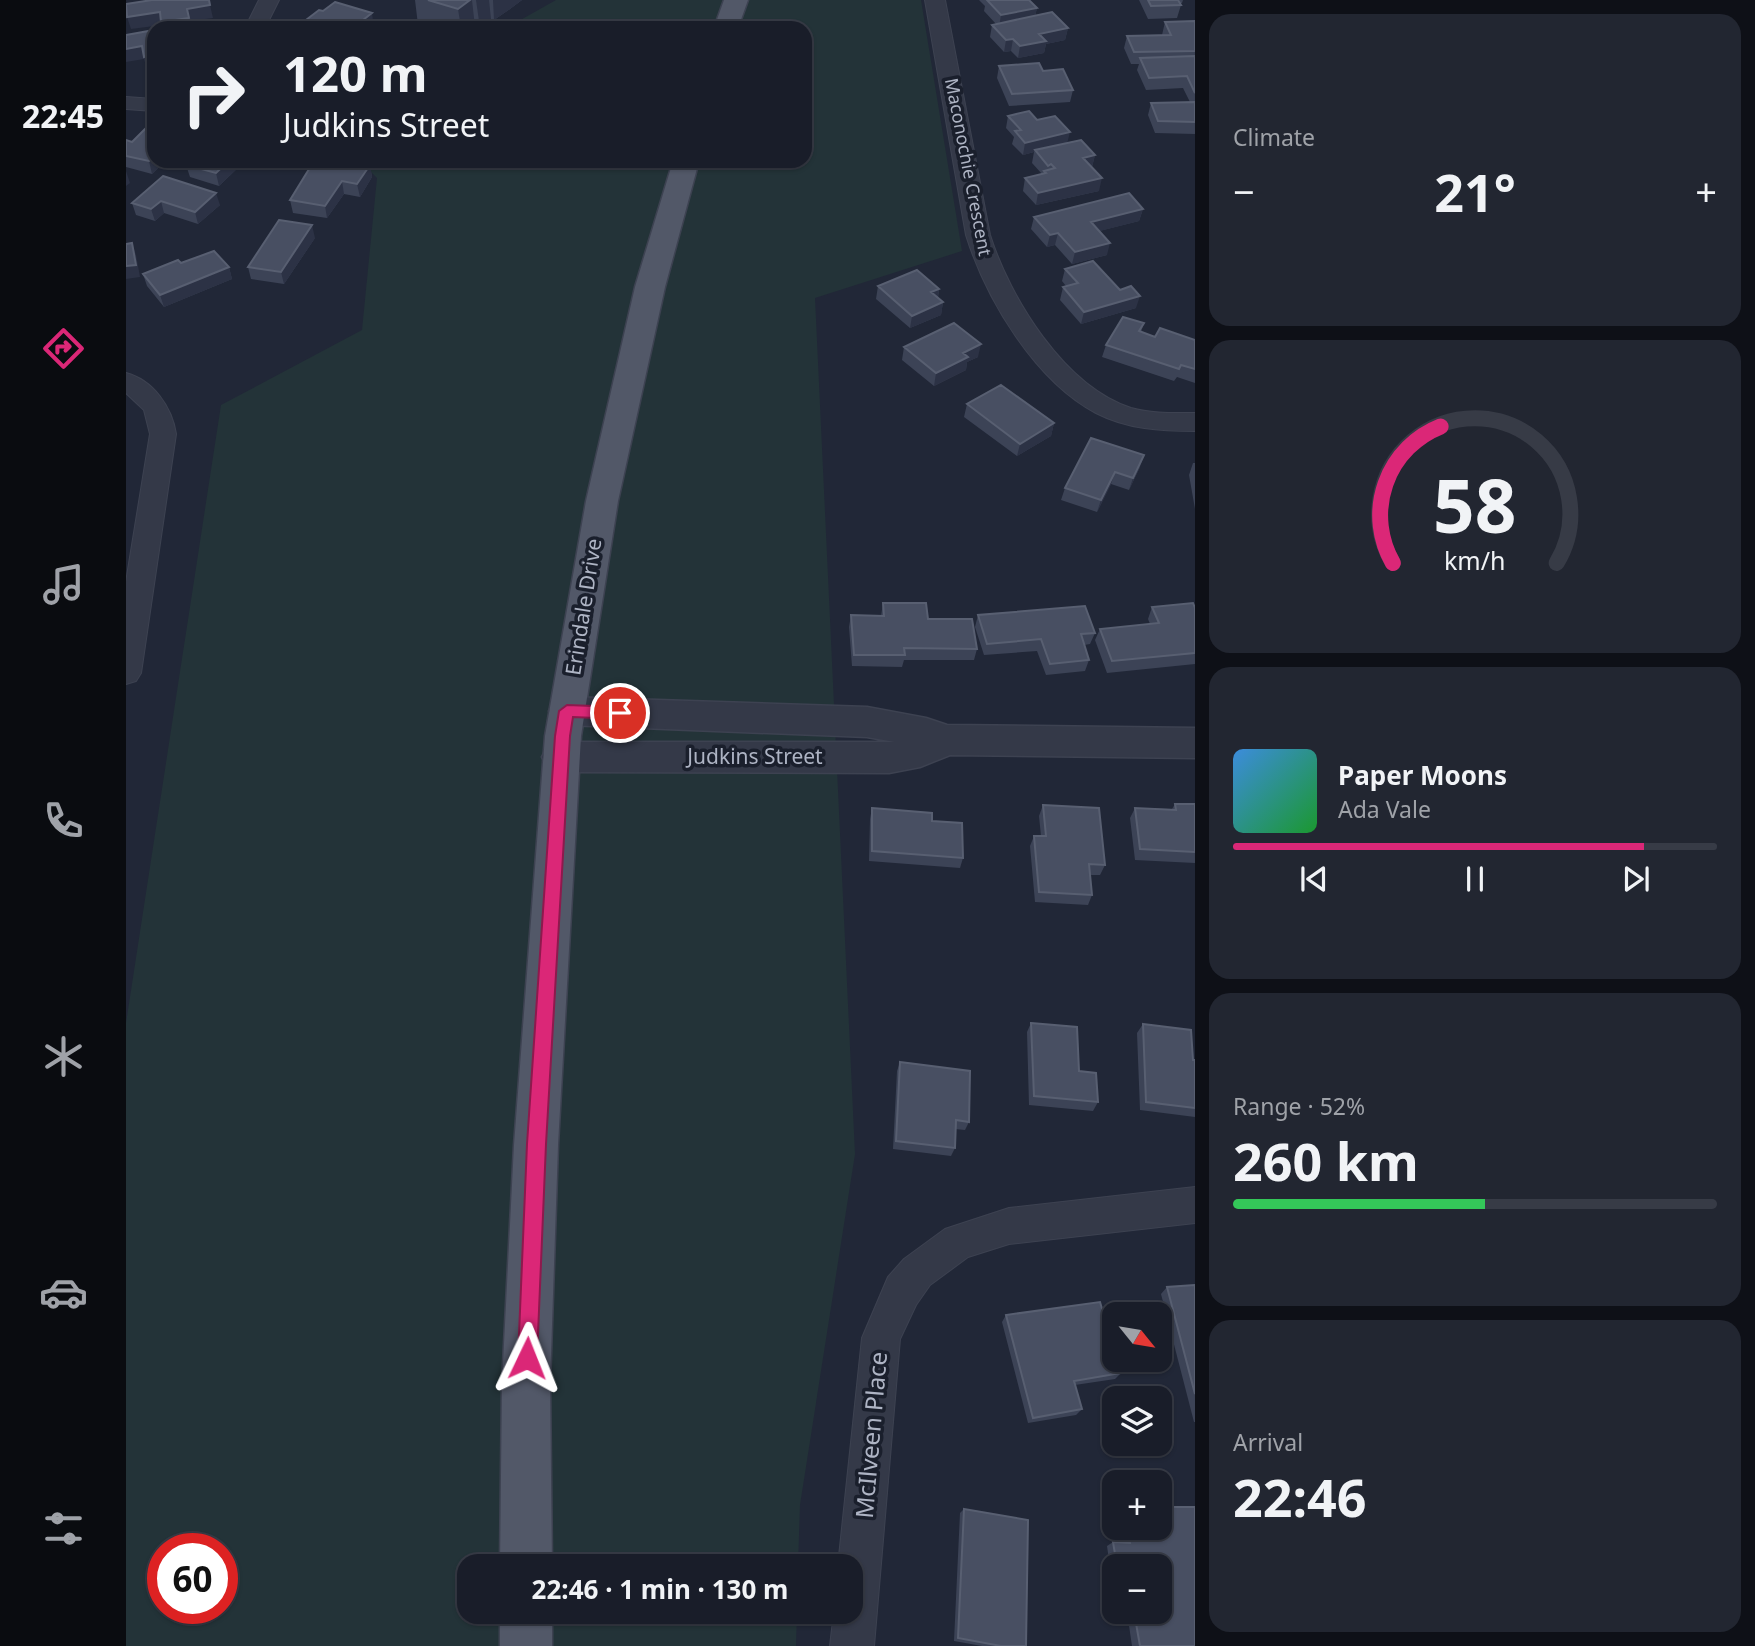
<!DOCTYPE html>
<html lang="en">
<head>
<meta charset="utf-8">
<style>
	body { margin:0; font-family:"Noto Sans",sans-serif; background:#222631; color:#f1f3f6; height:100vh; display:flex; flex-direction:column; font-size:26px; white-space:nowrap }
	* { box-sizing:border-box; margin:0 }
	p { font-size:23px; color:#9fa2a8 }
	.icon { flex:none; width:38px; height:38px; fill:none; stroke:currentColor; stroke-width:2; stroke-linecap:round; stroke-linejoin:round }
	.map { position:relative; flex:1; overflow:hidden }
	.side { display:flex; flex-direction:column; gap:14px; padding:14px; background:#0e1017; width:560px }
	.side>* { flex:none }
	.guide { position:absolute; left:21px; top:21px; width:665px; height:147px; border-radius:21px; box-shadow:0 2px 5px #0004,0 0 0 2px #373b46; background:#191d29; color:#f1f3f6; overflow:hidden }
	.needle { width:46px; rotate:120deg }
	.controls { position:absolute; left:976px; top:1302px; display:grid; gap:14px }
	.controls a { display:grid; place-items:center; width:70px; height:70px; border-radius:14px; background:#191d29; box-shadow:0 2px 5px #0004,0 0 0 2px #373b46; font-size:35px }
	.speed { position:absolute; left:21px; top:1533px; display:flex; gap:14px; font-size:35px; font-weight:700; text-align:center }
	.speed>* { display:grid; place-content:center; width:91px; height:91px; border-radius:50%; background:#191d29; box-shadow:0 2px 5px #0004,0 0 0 2px #373b46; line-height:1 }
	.speed .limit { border:10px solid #d22; background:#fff; color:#111 }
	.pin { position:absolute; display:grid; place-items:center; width:60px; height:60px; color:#fff; margin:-30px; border:4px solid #fff; border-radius:50%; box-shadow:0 2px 7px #0007 }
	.me { position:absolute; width:77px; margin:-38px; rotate:2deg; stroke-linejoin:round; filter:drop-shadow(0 0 5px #0008) }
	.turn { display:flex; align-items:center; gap:24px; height:147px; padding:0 21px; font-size:32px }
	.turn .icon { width:91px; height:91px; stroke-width:2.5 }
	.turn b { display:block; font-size:49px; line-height:60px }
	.big { font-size:52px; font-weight:700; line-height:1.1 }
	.side .card { flex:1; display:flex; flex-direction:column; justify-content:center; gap:10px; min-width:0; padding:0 24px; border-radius:21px; background:#222631 }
	.side .dial { align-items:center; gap:0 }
	.dial svg { height:182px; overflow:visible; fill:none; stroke:#373b46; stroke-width:7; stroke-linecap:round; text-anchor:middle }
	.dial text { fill:#f1f3f6; stroke:none }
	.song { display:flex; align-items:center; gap:21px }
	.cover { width:84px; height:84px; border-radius:10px; background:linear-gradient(135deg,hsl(210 70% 55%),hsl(130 70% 35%)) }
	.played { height:7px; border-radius:4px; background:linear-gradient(90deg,#db2777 85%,#373b46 85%) }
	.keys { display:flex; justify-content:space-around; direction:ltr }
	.heat { display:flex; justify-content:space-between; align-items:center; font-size:38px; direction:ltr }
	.charge { height:10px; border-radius:5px; background:linear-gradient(90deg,#34c759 52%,#373b46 0) }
	.trip { position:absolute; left:331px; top:1554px; width:406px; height:70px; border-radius:21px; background:#191d29; box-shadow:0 2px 5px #0004,0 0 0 2px #373b46; font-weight:700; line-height:70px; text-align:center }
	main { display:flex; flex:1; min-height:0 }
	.dock { display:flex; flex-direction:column; width:126px; justify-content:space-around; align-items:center; background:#0a0c10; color:#9fa2a8 }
	.dock .icon { width:49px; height:49px }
	.dock .active { color:#db2777 }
	.dock b { font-size:32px; color:#f1f3f6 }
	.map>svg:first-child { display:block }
	.green { fill:#233338; fill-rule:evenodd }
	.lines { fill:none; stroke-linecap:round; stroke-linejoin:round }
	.minor-casing { stroke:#3d4251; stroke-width:2 }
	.tertiary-casing { stroke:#3d4251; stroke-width:3 }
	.primary-casing { stroke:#3d4251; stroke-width:3 }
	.minor { fill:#343948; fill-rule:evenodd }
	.tertiary { fill:#343948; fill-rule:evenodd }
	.primary { fill:#525868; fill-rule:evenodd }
	.wall { fill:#3c4356 }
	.shaded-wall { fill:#2c3245 }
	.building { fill:#484f62; stroke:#585f71; stroke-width:2 }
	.route { fill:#db2777; stroke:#8e194d; stroke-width:2 }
	.labels { text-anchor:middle; stroke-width:7; stroke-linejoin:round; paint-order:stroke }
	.far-street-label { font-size:18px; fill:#aeb4c4; stroke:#1a1f2c }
	.street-label { font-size:21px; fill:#aeb4c4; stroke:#1a1f2c }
	.near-street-label { font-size:24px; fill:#aeb4c4; stroke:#1a1f2c }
</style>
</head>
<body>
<main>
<nav class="dock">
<b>22:45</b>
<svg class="icon active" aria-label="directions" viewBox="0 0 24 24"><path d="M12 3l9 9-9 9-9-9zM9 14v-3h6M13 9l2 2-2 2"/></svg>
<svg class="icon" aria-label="music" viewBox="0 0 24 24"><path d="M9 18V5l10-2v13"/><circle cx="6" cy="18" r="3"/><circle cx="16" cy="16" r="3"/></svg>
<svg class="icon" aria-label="phone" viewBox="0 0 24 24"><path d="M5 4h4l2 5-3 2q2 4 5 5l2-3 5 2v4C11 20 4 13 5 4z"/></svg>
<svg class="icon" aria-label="climate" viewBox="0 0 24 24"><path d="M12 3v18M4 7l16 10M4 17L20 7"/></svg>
<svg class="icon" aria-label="car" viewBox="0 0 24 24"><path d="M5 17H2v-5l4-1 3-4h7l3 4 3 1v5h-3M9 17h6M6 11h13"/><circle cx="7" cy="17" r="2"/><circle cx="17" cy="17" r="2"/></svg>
<svg class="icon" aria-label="filters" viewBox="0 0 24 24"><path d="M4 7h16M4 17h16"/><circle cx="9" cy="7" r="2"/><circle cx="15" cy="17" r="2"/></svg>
</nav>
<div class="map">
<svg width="1069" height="1646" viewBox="0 0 1069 1646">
	<rect width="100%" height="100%" fill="#212737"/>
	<path class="green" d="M430,0H795L836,251L689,298L729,1154L674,1505L672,1566H343V1612H671L670,1646H0V1023L95,405L236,330L251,178L234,161H679V28H380ZM37,1549H96V1608H37Z"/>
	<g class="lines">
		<defs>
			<path id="minor" d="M133,0H153L139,28H119Z
				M799,0H819L864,235C884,298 938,386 1005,408C1026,414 1048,413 1069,413V431C1035,431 1001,429 970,413C909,381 860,299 840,235Z
				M0,97L28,99V111L0,109Z
				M0,373C27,380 46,407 50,434L15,673L10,681L0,684V582L24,434L18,410L0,393Z
				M1069,1187V1223L883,1244L842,1257L804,1285L790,1305L774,1339L748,1646H704L708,1612H724V1566H712L736,1338L762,1277L778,1259L819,1229L883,1208Z"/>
			<path id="tertiary" d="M441,697L741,707L800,718L821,725L1069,728V758L824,755L794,767L763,773L435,772L422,768L416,757L422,746L435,742H769L741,737L441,725L428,721L423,711L428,701Z"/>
			<path id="primary" d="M598,0H622L612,28H588Z
				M547,161H573L539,287L492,501L455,736L432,1145L424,1384L426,1566H374L376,1384L388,1145L419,736L460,501L509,287Z
				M374,1612H426V1646H374Z"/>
		</defs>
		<use href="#minor" class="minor-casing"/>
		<use href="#tertiary" class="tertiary-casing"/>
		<use href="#primary" class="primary-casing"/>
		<use href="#minor" class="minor"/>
		<use href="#tertiary" class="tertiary"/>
		<use href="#primary" class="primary"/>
	</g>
	<path class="wall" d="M289,0H396L384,9L368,20L365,19L354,28H302L292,25Z
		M853,0H903L911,8L909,16L942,28L939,40L920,44L918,53L892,58L885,51L878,52L864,37L866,25L870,24L858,11L859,6Z
		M1013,0H1057L1056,3H1054L1055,5L1051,18L1022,19Z
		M1069,21V134L1029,133L1022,115L1025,103L1064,102L1057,88L1020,90L1011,70L1013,64H1005L998,48L1001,36L1036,35L1039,22Z
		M873,66L917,71L947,90L944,102L883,106L871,78Z
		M882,116L911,120L941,143L969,155L966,167L973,191L910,205L897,191L899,178L916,174L906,163L908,152L897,155L886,144L888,137L880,128Z
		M0,140L28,161H39L26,174L0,167Z
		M64,161H139L132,168L117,163L93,186L64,177L60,165Z
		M244,165L246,177L234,197L218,194L201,218L167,213L164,200Z
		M37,176L94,205L72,224L38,213L29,221L10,215L6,203Z
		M1017,209L1013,221L973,231L981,255L946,264L929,245L921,247L905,229L908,217Z
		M189,238L158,284L125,279L122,267Z
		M55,263L103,267L106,279L38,307L21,286L17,274Z
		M939,269L994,290L1010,308L955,324L934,300L937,287L940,286L936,281Z
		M752,286L813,289L812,298L817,302L815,315L784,328L750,299Z
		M1018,323L1015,332L1029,337L1069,340V383L1051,377L1048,381L976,357L980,345Z
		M778,347L852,357L841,362L840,370L808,386L776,360Z
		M841,404L928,423L925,436L891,456L838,417Z
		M965,438L1014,467L1003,490L985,484L971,512L935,500L939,488Z
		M1067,463H1069V509L1063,475Z
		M757,603L802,619L851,649L848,660H778L776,667L726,666L723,627L725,615L755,616Z
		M1026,607L1069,608V664L981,673L969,640L974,629L1024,624L1022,619Z
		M852,615L969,633L964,644L958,645L963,660L959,671L920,675L911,651L858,655L849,627Z
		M1049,804H1069V863L1009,860L1004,818L1009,808L1046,809Z
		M917,805L979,865L974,875H964L966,895L962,905L909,902L904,846L908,836H915L913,816Z
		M746,808L806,821L837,858L834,868L743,861L744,819Z
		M905,1023L972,1102L967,1111L903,1105L901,1032Z
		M1017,1024L1067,1060H1069V1117L1014,1110L1011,1033Z
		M774,1062L843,1122L839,1130L829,1129V1148L825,1156L767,1149L771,1071Z
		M1069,1285V1422H1068L1035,1294L1041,1287Z
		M880,1315L995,1373L989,1379L949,1385L956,1409L950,1415L902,1423L876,1322Z
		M838,1509L900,1646H856L828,1641L834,1513Z
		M1008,1528H1034L1069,1646H1006L1001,1612H1034V1566H989L988,1596L981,1546L987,1542L997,1543L995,1533L1002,1529H1009Z"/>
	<path class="shaded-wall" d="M344,0H346L349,27L335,28L332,9Z
		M350,0H363L365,19L354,28Z
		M367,0H396L384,9L368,20Z
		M84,5L87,18L65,21L66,28H37L36,25L5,29L1,17Z
		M911,8L908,20L873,27L875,15Z
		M246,13L248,28H233L232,24Z
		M942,28L939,40L920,44L918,53L892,58L894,46L913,34Z
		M887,39L885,51L878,52L880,40Z
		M16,46L28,55V68L21,69L18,59L0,62V49Z
		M944,132L941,144L909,150L908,152L897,155L899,143Z
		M969,155L966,167L957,158Z
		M28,156V161H39L26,174L23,161Z
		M103,161H116L117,163L93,186L90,173Z
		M130,161H139L132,168Z
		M244,165L246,177L234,197L231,184Z
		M0,171L4,183L0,186Z
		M976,178L973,191L910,205L912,193Z
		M216,181L218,194L201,218L199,206Z
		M90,193L94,205L72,224L69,212Z
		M35,201L38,213L29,221L25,209Z
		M1017,209L1013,221L962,234L965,222Z
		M186,225L189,238L158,284L155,272Z
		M932,233L929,245L921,247L924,235Z
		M6,243L10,255L14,277L0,279V266Z
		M984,243L981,255L946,264L949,252Z
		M103,267L106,279L38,307L34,295Z
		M813,289L811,301L805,292Z
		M1014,296L1010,308L955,324L958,312Z
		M817,302L815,315L784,328L786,316Z
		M855,344L852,357L841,362L840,370L808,386L810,373L837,353Z
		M928,423L925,436L891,456L894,444Z
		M1018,455L1014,467L1003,490L1007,478Z
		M989,472L985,484L971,512L975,500Z"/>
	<path class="building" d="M26,0H83L84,5L61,9L63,18L35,22L34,12L1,17L0,4Z
		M302,0H344L332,9Z
		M861,0H903L911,8L875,15Z
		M1022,0H1052L1055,5L1025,6Z
		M209,2L246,13L232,24L244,28H174L171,27L193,10L197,11Z
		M926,12L942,28L913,34L920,41L894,46L887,39L880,40L866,25Z
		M1069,21V51L1008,52L1001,36L1045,35L1039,22Z
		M65,25V28H44Z
		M28,30V55L18,57L16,46L0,49V35Z
		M1069,56V93L1061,76L1023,78L1014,58Z
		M913,63L917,71L937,69L947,90L886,94L873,66Z
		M1069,102V122L1032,121L1025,103Z
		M903,111L911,120L929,116L944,132L899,143L889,131L895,130L882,116Z
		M27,121H28V156L23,161L0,156V140L6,142Z
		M955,140L969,155L957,158L976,178L912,193L899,178L920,173L918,171L929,168L925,164L922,166L909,150Z
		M64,161H103L90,173L60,165Z
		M188,161H222L244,165L231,184L216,181L199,206L164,200Z
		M37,176L90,193L69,212L35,201L25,209L6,203Z
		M1003,193L1017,209L965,222L984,243L949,252L932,233L924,235L908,217Z
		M153,220L186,225L155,272L122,267Z
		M6,243L10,265L0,266V244Z
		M88,251L103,267L34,295L17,274L52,260L55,263Z
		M967,261L994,290L1005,286L1014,296L958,312L937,287L952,283L939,269Z
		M791,270L813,289L805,292L817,302L786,316L752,286Z
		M997,317L1018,323L1013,331L1029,337L1034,328L1069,340V369L1055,365L1053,369L980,345Z
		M828,323L855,344L837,353L842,357L810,373L778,347Z
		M875,385L928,423L894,444L841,404Z
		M965,438L1018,455L1007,478L989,472L975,500L939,488Z
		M757,603H800L802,619H846L851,649L778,648L779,655H728L725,615L758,616Z
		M1067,603L1069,608V653L986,661L974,629L1033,623L1026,607Z
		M959,606L969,633L955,634L963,660L924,664L915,639L861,644L852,615Z
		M1049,804H1069V852L1014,849L1009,808L1050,810Z
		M917,805L973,808L979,865L963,864L966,895L913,892L908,836H920Z
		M746,808L806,813V821L836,823L837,858L746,851Z
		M905,1023L951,1027L953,1071L970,1073L972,1102L908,1096Z
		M1017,1024L1065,1030L1067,1060H1069V1108L1020,1102Z
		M774,1062L844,1071L843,1122L830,1120L829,1148L770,1141Z
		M1069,1285V1394L1041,1287Z
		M974,1302L989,1353V1360H991L995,1373L948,1381L956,1409L907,1418L880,1315Z
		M1034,1507H1069V1646H1014L1008,1612H1034V1566H991L987,1542L1004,1543L1002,1529L1034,1528Z
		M838,1509L902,1520L900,1646H875L832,1638Z"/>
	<path class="route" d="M441,705L494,707L501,713L494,719L447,717L444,736L420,1144L411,1358L408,1365L401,1368L394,1365L392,1358L401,1144L429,736L433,711Z"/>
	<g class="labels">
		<g class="far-street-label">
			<text transform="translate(842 167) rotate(79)" y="6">Maconochie Crescent</text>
		</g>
		<g class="street-label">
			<text transform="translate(458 607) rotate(-81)" y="7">Erindale Drive</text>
			<text x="629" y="764">Judkins Street</text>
		</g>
		<g class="near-street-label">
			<text transform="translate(746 1435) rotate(-85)" y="8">McIlveen Place</text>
		</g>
	</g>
</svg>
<div class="controls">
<a><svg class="needle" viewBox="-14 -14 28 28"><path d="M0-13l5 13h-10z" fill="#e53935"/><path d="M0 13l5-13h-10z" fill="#9fa2a8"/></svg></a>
<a><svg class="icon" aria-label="layers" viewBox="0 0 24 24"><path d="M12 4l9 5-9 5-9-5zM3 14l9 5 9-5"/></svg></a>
<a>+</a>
<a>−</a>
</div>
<div class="speed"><div class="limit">60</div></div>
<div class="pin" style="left:494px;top:713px;background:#d93025"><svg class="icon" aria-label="arrive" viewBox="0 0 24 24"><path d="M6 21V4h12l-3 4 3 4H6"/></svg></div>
<svg class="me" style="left:401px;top:1358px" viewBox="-20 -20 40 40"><path d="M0-17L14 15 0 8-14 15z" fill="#db2777" stroke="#fff" stroke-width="4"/></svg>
<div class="trip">22:46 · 1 min · 130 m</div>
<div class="guide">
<div class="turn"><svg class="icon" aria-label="right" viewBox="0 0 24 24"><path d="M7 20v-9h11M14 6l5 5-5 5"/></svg><div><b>120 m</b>Judkins Street</div></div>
</div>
</div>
<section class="side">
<div class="card"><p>Climate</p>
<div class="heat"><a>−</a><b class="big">21°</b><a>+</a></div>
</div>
<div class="card dial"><svg viewBox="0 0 100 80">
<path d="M14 69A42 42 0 1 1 86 69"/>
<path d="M14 69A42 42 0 0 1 35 9" stroke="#db2777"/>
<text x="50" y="56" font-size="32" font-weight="700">58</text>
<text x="50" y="72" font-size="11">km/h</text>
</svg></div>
<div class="card">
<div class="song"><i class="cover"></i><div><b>Paper Moons</b><p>Ada Vale</p></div></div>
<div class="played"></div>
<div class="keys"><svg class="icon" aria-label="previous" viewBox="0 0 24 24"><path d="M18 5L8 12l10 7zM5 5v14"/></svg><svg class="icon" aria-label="pause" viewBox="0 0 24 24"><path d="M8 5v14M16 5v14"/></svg><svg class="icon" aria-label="next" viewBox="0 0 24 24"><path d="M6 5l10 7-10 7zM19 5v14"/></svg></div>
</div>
<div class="card"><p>Range · 52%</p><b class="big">260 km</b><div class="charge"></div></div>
<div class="card"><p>Arrival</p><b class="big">22:46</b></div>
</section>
</main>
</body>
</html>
